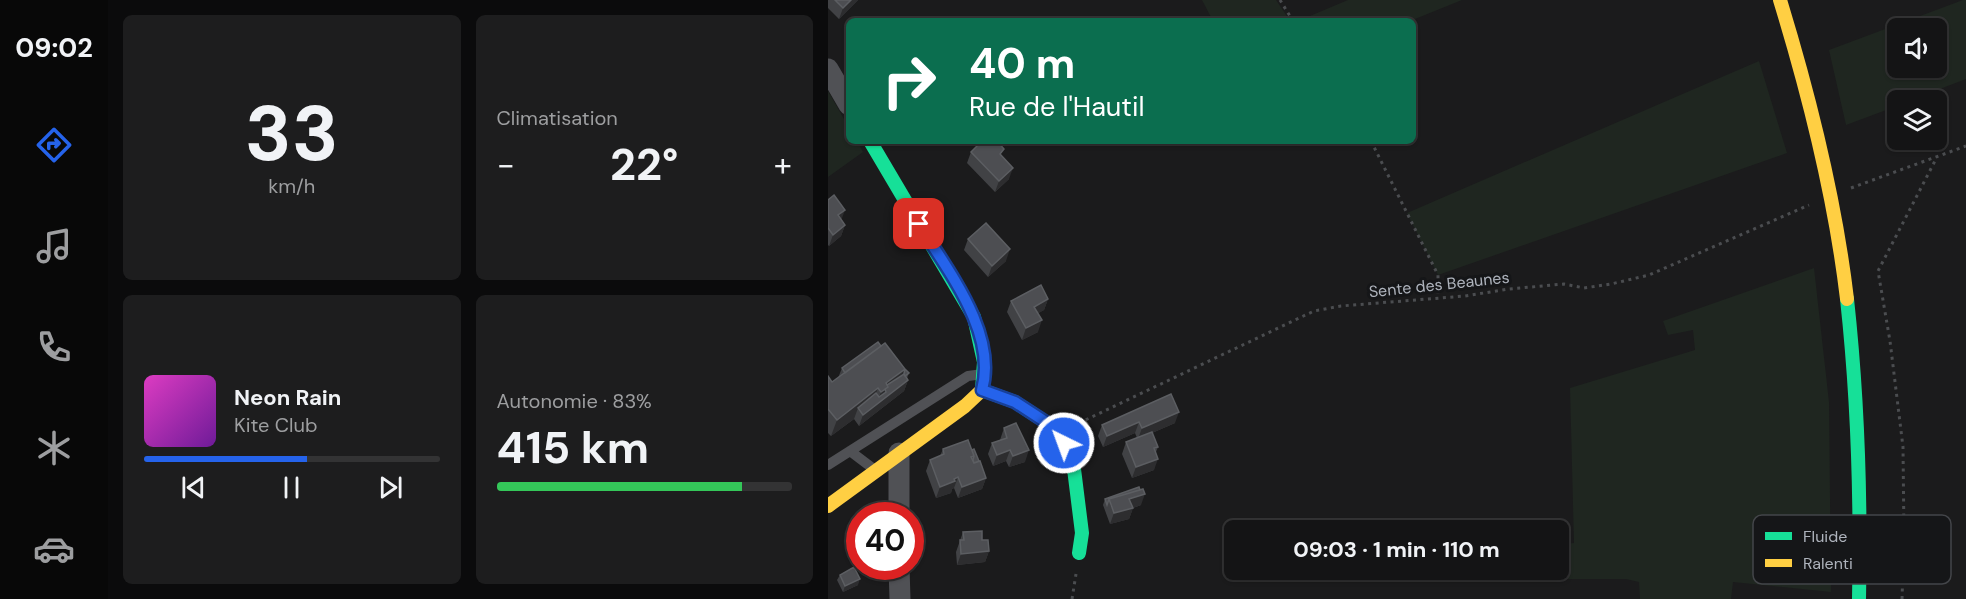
<!DOCTYPE html>
<html lang="fr">
<head>
<meta charset="utf-8">
<style>
	body { margin:0; font-family:"DM Sans",sans-serif; background:#1d1d1e; color:#f1f3f6; height:100vh; display:flex; flex-direction:column; font-size:22px; white-space:nowrap }
	* { box-sizing:border-box; margin:0 }
	p { font-size:20px; color:#9d9ea0 }
	.icon { flex:none; width:33px; height:33px; fill:none; stroke:currentColor; stroke-width:2; stroke-linecap:round; stroke-linejoin:round }
	.map { position:relative; flex:1; overflow:hidden }
	.panel { display:flex; flex-direction:column; gap:15px; padding:15px; background:#0b0b0c; width:720px }
	.panel>* { flex:none }
	.hud { position:absolute; left:18px; top:18px; width:570px; height:126px; border-radius:9px; box-shadow:0 2px 4px #0004,0 0 0 2px #333334; background:#0b6e4f; color:#fff; overflow:hidden }
	.controls { position:absolute; left:1059px; top:18px; display:grid; gap:12px }
	.controls a { display:grid; place-items:center; width:60px; height:60px; border-radius:9px; background:#141415; box-shadow:0 2px 4px #0004,0 0 0 2px #333334; font-size:30px }
	.speed { position:absolute; left:18px; top:502px; display:flex; gap:12px; font-size:30px; font-weight:700; text-align:center }
	.speed>* { display:grid; place-content:center; width:78px; height:78px; border-radius:50%; background:#141415; box-shadow:0 2px 4px #0004,0 0 0 2px #333334; line-height:1 }
	.speed .limit { border:9px solid #d22; background:#fff; color:#111 }
	.pin { position:absolute; display:grid; place-items:center; width:51px; height:51px; color:#fff; margin:-26px; border-radius:12px; box-shadow:0 3px 9px #0006 }
	.me { position:absolute; width:66px; margin:-33px; rotate:318deg; stroke-linejoin:round; filter:drop-shadow(0 0 4px #0008) }
	.turn { display:flex; align-items:center; gap:21px; height:126px; padding:0 24px; font-size:27px }
	.turn .icon { width:78px; height:78px; stroke-width:2.5 }
	.turn b { display:block; font-size:42px; line-height:51px }
	.big { font-size:45px; font-weight:700; line-height:1.1 }
	.panel .widget { flex:1; display:flex; flex-direction:column; justify-content:center; gap:9px; min-width:0; padding:0 21px; border-radius:9px; background:#1d1d1e }
	.panel .dial { align-items:center; gap:0 }
	.dial b { font-size:78px; line-height:1 }
	.song { display:flex; align-items:center; gap:18px }
	.cover { width:72px; height:72px; border-radius:9px; background:linear-gradient(135deg,hsl(310 70% 55%),hsl(280 70% 35%)) }
	.played { height:6px; border-radius:3px; background:linear-gradient(90deg,#2563eb 55%,#333334 55%) }
	.keys { display:flex; justify-content:space-around; direction:ltr }
	.heat { display:flex; justify-content:space-between; align-items:center; font-size:33px; direction:ltr }
	.charge { height:9px; border-radius:4px; background:linear-gradient(90deg,#34c759 83%,#333334 0) }
	.panel .tiles { flex:1; display:grid; gap:15px; grid-template-columns:repeat(2,1fr) }
	.trip { position:absolute; left:396px; top:520px; width:345px; height:60px; border-radius:9px; background:#141415; box-shadow:0 2px 4px #0004,0 0 0 2px #333334; font-weight:700; line-height:60px; text-align:center }
	main { display:flex; flex:1; min-height:0 }
	.tab-bar { display:flex; flex-direction:column; width:108px; justify-content:space-around; align-items:center; background:#080808; color:#9d9ea0 }
	.tab-bar .icon { width:42px; height:42px }
	.tab-bar .on { color:#2563eb }
	.tab-bar b { font-size:27px; color:#f1f3f6 }
	.map>svg:first-child { display:block }
	.green { fill:#1f2620; fill-rule:evenodd }
	.lines { fill:none; stroke-linecap:round; stroke-linejoin:round }
	.path { stroke:#4b4d50; stroke-width:3; stroke-dasharray:3 4.5; stroke-linecap:butt }
	.lane { stroke:#505155; stroke-width:10 }
	.street { stroke:#505155; stroke-width:21 }
	.fast { stroke:#16e098; stroke-width:14 }
	.slow { stroke:#ffcf43; stroke-width:14 }
	.wall { fill:#414245 }
	.shaded-wall { fill:#2d2d2f }
	.building { fill:#4d4e52; stroke:#5c5e62; stroke-width:1.5 }
	.route-casing { stroke:#184099; stroke-width:15 }
	.route { stroke:#2563eb; stroke-width:10 }
	.labels { text-anchor:middle; stroke-width:6; stroke-linejoin:round; paint-order:stroke }
	.street-label { font-size:16px; fill:#aeb3bc; stroke:#151618 }
	.key { fill:#151618; stroke:#434549; stroke-width:1.5 }
	.key-label { font-size:16px; fill:#aeb3bc }
</style>
</head>
<body>
<main>
<nav class="tab-bar">
<b>09:02</b>
<svg class="icon on" aria-label="directions" viewBox="0 0 24 24"><path d="M12 3l9 9-9 9-9-9zM9 14v-3h6M13 9l2 2-2 2"/></svg>
<svg class="icon" aria-label="music" viewBox="0 0 24 24"><path d="M9 18V5l10-2v13"/><circle cx="6" cy="18" r="3"/><circle cx="16" cy="16" r="3"/></svg>
<svg class="icon" aria-label="phone" viewBox="0 0 24 24"><path d="M5 4h4l2 5-3 2q2 4 5 5l2-3 5 2v4C11 20 4 13 5 4z"/></svg>
<svg class="icon" aria-label="climate" viewBox="0 0 24 24"><path d="M12 3v18M4 7l16 10M4 17L20 7"/></svg>
<svg class="icon" aria-label="car" viewBox="0 0 24 24"><path d="M5 17H2v-5l4-1 3-4h7l3 4 3 1v5h-3M9 17h6M6 11h13"/><circle cx="7" cy="17" r="2"/><circle cx="17" cy="17" r="2"/></svg>
</nav>
<section class="panel">
<div class="tiles">
<div class="widget dial"><b>33</b><p>km/h</p></div>
<div class="widget"><p>Climatisation</p>
<div class="heat"><a>−</a><b class="big">22°</b><a>+</a></div>
</div>
<div class="widget">
<div class="song"><i class="cover"></i><div><b>Neon Rain</b><p>Kite Club</p></div></div>
<div class="played"></div>
<div class="keys"><svg class="icon" aria-label="previous" viewBox="0 0 24 24"><path d="M18 5L8 12l10 7zM5 5v14"/></svg><svg class="icon" aria-label="pause" viewBox="0 0 24 24"><path d="M8 5v14M16 5v14"/></svg><svg class="icon" aria-label="next" viewBox="0 0 24 24"><path d="M6 5l10 7-10 7zM19 5v14"/></svg></div>
</div>
<div class="widget"><p>Autonomie · 83%</p><b class="big">415 km</b><div class="charge"></div></div>
</div>
</section>
<div class="map">
<svg width="1138" height="599" viewBox="0 0 1138 599">
	<rect width="100%" height="100%" fill="#1b1b1c"/>
	<path class="green" d="M374,0H448L462,21H385Z
		M520,0H634L582,21H485L482,16Z
		M1135,0H1138V79L1083,100H1070L1069,106L1018,125L1001,50ZM1108,28V68H1070V28Z
		M931,61L959,153L610,275L579,213Z
		M0,91L21,128V141H29L35,152L0,177Z
		M986,268L1001,402L1003,592L905,582L903,599H812L811,582L798,579H690L684,570H730L731,544L746,543L742,388L867,350L865,330L840,335L835,321Z"/>
	<g class="lines">
		<path class="path" d="M452,0L465,21
			M543,141L610,275V297
			M1023,188L1138,146
			M251,423L486,311L513,306L637,296L681,289L736,284L756,288L783,284L821,275L981,205
			M244,599L248,574
			M1074,599L1076,538L1075,447L1062,341L1050,271L1109,157"/>
		<path class="lane" d="M22,451L47,470
			M0,465L140,376L155,374"/>
		<path class="street" d="M0,69L21,105
			M71,516V453
			M71,567L72,599"/>
		<path class="fast" d="M42,141L146,317L156,362L154,390
			M1019,299C1030,400 1033,497 1031,599
			M154,390L187,402L230,430L246,469L254,533L251,553"/>
		<path class="slow" d="M952,0C982,98 1007,197 1019,299
			M0,506L137,406L154,390"/>
	</g>
	<path class="wall" d="M0,0H30L11,19L0,8Z
		M143,152L174,156L181,179L167,192L139,163Z
		M0,200L17,225L13,236L1,246L0,245Z
		M140,239L178,261L160,277L136,250Z
		M220,299L216,310L210,313V332L194,340L179,312L183,301Z
		M53,346L81,373L79,378L80,380L76,391L31,426L26,419L3,436L0,433V376L4,382L10,378L14,368Z
		M343,394L347,423L324,433L330,447L328,452L326,470L304,478L294,454L298,442L309,438L307,433L275,447L270,436L274,425Z
		M176,428L197,462L181,467L178,461L165,466L160,454L164,443L172,440Z
		M115,449L144,450L158,478L154,489L130,498L126,488L124,489L123,493L108,498L98,471L102,460L112,456Z
		M277,499L313,505L305,508L301,519L282,524L275,505Z
		M135,532L154,540L161,551L157,562L129,565L128,552Z
		M12,575L30,585L15,592L9,580Z"/>
	<path class="shaded-wall" d="M23,0H30L11,19L15,8Z
		M185,168L181,179L167,192L171,181Z
		M17,210L13,221L10,215Z
		M17,225L13,236L1,246L5,235Z
		M182,249L178,261L160,277L164,266Z
		M220,299L216,310L202,318L206,307Z
		M214,320L210,332L194,340L198,328Z
		M77,369L71,385L80,380L76,391L31,426L35,415L48,405L53,392L58,383Z
		M50,388L44,405L30,408L26,419L3,436L9,420Z
		M351,412L347,423L310,439L314,428Z
		M311,422L307,433L275,447L279,436Z
		M182,450L178,461L165,466L169,455Z
		M201,450L197,462L181,467L185,456Z
		M330,459L326,470L304,478L308,467Z
		M130,477L126,488L124,489L123,493L108,498L112,487Z
		M158,478L154,489L130,498L134,487Z
		M317,494L313,505L305,508L301,519L282,524L286,513L282,504Z
		M161,551L157,562L129,565L133,554Z
		M32,579L30,585L15,592L17,586Z"/>
	<path class="building" d="M7,0H23L15,8Z
		M154,141H169L176,149L172,154L185,168L171,181L143,152Z
		M6,195L17,210L10,215L17,225L5,235L0,228V200Z
		M158,223L182,249L164,266L140,239Z
		M213,285L220,299L206,307L214,320L198,328L183,301Z
		M50,342L53,346L17,373L14,368Z
		M57,343L77,369L58,383L60,387L53,392L50,388L9,420L0,409V376L4,382Z
		M77,369L81,373L77,376L76,374Z
		M76,374L80,380L35,415L30,408L48,393L51,397L58,392L57,389L60,387L59,385Z
		M343,394L351,412L314,428L311,422L279,436L274,425Z
		M188,423L201,450L185,456L182,450L169,455L164,443L179,438L176,428Z
		M324,432L330,447L326,448L330,459L308,467L298,442Z
		M140,440L146,456L143,457L146,463L152,461L158,478L134,487L130,477L126,479L127,481L112,487L102,460L116,454L115,449Z
		M146,449L151,461L146,463L145,460L146,456L144,450Z
		M311,487L312,490L281,499L279,505L277,499Z
		M315,489L317,494L301,499L305,508L286,513L281,499Z
		M154,531V540H160L161,551L133,554L132,540H136L135,532Z
		M26,567L32,579L17,586L12,575Z"/>
	<g class="lines">
		<defs>
			<path id="route" d="M91,224C119,270 170,333 154,390L187,402L230,430L236,443"/>
		</defs>
		<use href="#route" class="route-casing"/>
		<use href="#route" class="route"/>
	</g>
	<g class="labels">
		<g class="street-label">
			<text transform="translate(611 284) rotate(-6)" y="6">Sente des Beaunes</text>
		</g>
	</g>
	<rect x="925" y="515" width="198" height="69" rx="9" class="key"/>
	<rect x="937" y="532" width="27" height="8" fill="#16e098"/>
	<rect x="937" y="559" width="27" height="8" fill="#ffcf43"/>
	<g class="key-label">
		<text x="975" y="542">Fluide</text>
		<text x="975" y="569">Ralenti</text>
	</g>
</svg>
<div class="controls">
<a><svg class="icon" aria-label="sound" viewBox="0 0 24 24"><path d="M4 9h4l5-4v14l-5-4H4zM17 9q2 3 0 6"/></svg></a>
<a><svg class="icon" aria-label="layers" viewBox="0 0 24 24"><path d="M12 4l9 5-9 5-9-5zM3 14l9 5 9-5"/></svg></a>
</div>
<div class="speed"><div class="limit">40</div></div>
<div class="pin" style="left:91px;top:224px;background:#d93025"><svg class="icon" aria-label="arrive" viewBox="0 0 24 24"><path d="M6 21V4h12l-3 4 3 4H6"/></svg></div>
<svg class="me" style="left:236px;top:443px" viewBox="-20 -20 40 40"><circle r="17" fill="#2563eb" stroke="#fff" stroke-width="3"/><path d="M0-11L8 9 0 5-8 9z" fill="#fff"/></svg>
<div class="trip">09:03 · 1 min · 110 m</div>
<div class="hud">
<div class="turn"><svg class="icon" aria-label="right" viewBox="0 0 24 24"><path d="M7 20v-9h11M14 6l5 5-5 5"/></svg><div><b>40 m</b>Rue de l'Hautil</div></div>
</div>
</div>
</main>
</body>
</html>
